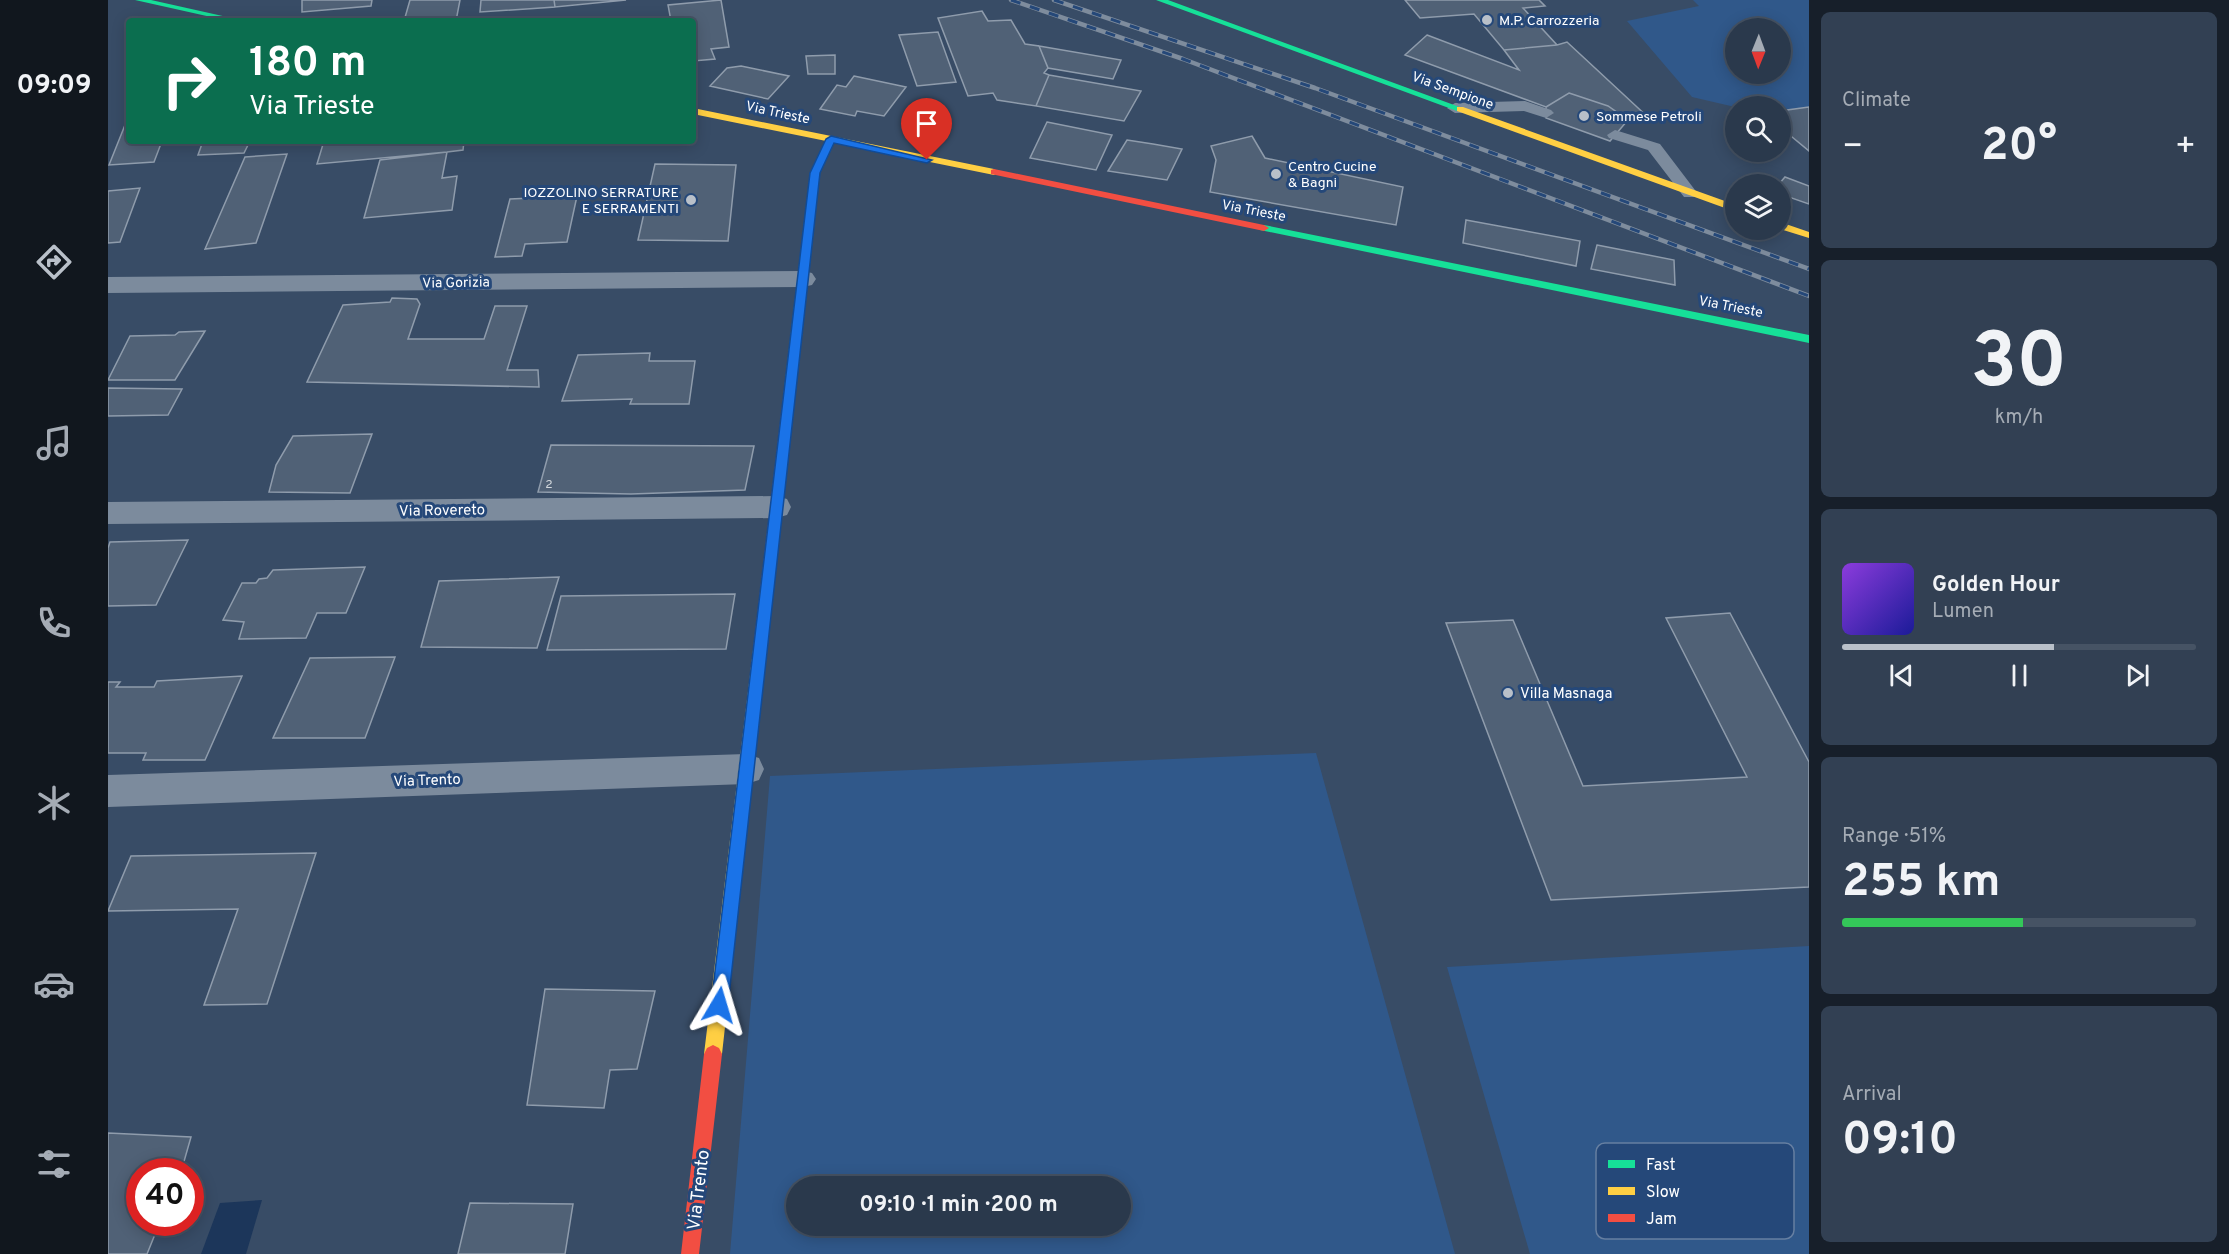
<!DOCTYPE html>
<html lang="en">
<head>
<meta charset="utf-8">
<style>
	body { margin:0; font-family:Overpass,sans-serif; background:#324053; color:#f1f3f6; height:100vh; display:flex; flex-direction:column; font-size:22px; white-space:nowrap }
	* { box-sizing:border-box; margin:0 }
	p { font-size:20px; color:#a5acb5 }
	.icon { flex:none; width:33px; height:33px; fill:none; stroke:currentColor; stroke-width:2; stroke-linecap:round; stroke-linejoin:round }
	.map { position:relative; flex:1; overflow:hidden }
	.side { display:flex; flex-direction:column; gap:12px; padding:12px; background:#171f2a; width:420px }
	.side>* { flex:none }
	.banner { position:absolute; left:18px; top:18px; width:570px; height:126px; border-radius:6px; box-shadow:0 3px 15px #0003,0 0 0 2px #465364; background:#0b6e4f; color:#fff; overflow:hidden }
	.needle { width:39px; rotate:181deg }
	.buttons { position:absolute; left:1617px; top:18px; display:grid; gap:12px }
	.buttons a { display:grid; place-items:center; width:66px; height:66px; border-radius:50%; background:#2a394c; box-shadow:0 3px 15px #0003,0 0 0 2px #465364; font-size:30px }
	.speed { position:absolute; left:18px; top:1158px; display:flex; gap:12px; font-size:30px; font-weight:700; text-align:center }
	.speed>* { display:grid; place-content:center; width:78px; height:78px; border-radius:50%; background:#2a394c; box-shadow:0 3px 15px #0003,0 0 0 2px #465364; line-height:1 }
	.speed .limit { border:9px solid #d22; background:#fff; color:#111 }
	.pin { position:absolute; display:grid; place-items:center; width:51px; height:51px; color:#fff; margin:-62px -26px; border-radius:50% 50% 50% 0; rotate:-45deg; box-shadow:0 0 6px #0007 }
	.pin .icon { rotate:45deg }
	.me { position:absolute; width:66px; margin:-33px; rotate:7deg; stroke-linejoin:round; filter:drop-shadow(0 0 4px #0008) }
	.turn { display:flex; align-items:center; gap:21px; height:126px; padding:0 24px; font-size:27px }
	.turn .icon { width:78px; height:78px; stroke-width:2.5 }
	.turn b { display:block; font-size:42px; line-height:51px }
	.big { font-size:45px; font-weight:700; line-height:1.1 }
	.side .card { flex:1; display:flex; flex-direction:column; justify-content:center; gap:9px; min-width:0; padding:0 21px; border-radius:9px; background:#324053 }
	.side .dial { align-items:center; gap:0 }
	.dial b { font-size:78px; line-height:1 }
	.song { display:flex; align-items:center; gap:18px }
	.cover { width:72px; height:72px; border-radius:9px; background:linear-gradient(135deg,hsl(270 70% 55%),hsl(240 70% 35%)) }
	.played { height:6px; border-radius:3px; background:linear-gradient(90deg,#b9c0c9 60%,#465364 60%) }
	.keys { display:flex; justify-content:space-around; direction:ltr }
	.heat { display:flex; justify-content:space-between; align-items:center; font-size:33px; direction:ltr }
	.charge { height:9px; border-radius:4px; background:linear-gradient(90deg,#34c759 51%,#465364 0) }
	.trip { position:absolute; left:678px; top:1176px; width:345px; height:60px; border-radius:30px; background:#2a394c; box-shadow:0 3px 15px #0003,0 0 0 2px #465364; font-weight:700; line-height:60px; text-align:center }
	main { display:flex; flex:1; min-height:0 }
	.tabs { display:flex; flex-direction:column; width:108px; justify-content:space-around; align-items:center; background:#11171e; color:#a5acb5 }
	.tabs .icon { width:42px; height:42px }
	.tabs .current { color:#b9c0c9 }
	.tabs b { font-size:27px; color:#f1f3f6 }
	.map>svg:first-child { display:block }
	.green { fill:#30588a; fill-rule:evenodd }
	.water { fill:#1c365a }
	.building { fill:#506176; stroke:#8f9cac; stroke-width:1.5 }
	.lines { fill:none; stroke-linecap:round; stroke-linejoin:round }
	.lane { fill:#7c8b9d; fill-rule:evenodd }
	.street { fill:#7c8b9d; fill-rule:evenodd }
	.fast { fill:#16e098; fill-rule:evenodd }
	.slow { fill:#ffcf43; fill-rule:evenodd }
	.jam { fill:#f24e42; fill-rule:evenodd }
	.rail-casing { stroke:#7e8c9d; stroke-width:4.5 }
	.rail { stroke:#254879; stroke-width:3; stroke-dasharray:10; stroke-linecap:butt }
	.route { fill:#1a73e8; stroke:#114b97; stroke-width:1.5 }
	.poi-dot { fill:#b9c0c9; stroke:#254879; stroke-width:2 }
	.labels { text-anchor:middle; stroke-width:6; stroke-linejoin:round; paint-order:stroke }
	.number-label { font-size:12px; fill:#d3d8dd }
	.far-poi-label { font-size:14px; fill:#fff; stroke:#254879; text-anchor:start }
	.far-street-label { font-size:14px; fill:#fff; stroke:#254879 }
	.street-label { font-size:15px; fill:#fff; stroke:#254879 }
	.poi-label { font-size:15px; fill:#fff; stroke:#254879; text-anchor:start }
	.near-street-label { font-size:18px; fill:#fff; stroke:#254879 }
	.key { fill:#254879; stroke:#667fa1; stroke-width:1.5 }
	.key-label { font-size:16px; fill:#fff }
</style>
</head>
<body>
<main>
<nav class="tabs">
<b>09:09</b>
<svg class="icon current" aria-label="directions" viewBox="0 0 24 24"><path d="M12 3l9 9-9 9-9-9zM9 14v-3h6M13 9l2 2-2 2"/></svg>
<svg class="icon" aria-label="music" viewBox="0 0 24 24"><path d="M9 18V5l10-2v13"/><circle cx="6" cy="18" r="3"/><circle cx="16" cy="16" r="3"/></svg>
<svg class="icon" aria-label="phone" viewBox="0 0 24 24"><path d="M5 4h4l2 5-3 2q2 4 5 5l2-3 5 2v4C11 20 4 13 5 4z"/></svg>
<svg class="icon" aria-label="climate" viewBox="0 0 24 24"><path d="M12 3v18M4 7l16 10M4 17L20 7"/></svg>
<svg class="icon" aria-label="car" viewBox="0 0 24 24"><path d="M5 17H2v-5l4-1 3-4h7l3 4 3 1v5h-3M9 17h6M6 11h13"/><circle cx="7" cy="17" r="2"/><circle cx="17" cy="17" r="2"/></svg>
<svg class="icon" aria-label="filters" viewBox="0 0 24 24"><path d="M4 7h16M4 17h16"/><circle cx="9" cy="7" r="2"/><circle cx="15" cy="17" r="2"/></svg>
</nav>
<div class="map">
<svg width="1701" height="1254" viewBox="0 0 1701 1254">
	<rect width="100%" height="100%" fill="#384c66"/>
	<path class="green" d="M1585,0H1701V107L1673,111L1672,106L1627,107L1584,97L1519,21L1591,6ZM1628,28H1672V74H1628Z
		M1208,753L1347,1254H622L662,776ZM688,1186H1012V1226H688Z
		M1701,946V1254H1422L1339,967Z"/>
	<path class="water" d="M154,1200L138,1254H93L112,1203Z"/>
	<path class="building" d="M194,0H264L263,6L194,12Z
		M302,0H352L348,21H296Z
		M373,0H446L447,7L372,12Z
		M446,0H518L447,7Z
		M613,0L621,47L603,49L607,59L585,61V21H563L560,5Z
		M1297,0H1431L1437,6L1415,8L1449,45L1396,50L1366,14L1312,18Z
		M874,11L880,21L903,20L917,44L931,46L940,68L936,73L941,75L928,106L889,100L885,93L860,96L830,18Z
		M830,32L848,82L809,86L791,35Z
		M1319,35L1411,70L1396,50L1449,45L1459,42L1543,120H1520L1500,106L1461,93L1438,107L1297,55Z
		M931,46L1013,60L1005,79L940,68Z
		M727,55V74H700L698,56Z
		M633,66L681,76L660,99L602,86L619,68Z
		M941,75L1033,91L1016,121L928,106Z
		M746,76L798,87L776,116L749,111L747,116L712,109L729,85L738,87Z
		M1461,93L1500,106L1520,120L1502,141L1438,118V107Z
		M1701,107V151L1672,127V111Z
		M21,115V141H54L46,162L1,165Z
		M939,122L1004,135L988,170L922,158Z
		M1144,136L1157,158L1295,187L1288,225L1102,192L1108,160L1103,146Z
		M1019,140L1045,144L1074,149L1059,180L1000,171Z
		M95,141H142L136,153L90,155Z
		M216,141H356L355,150L339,152L209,164Z
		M339,152L334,178L349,176L344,210L256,218L272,160Z
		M179,154L148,243L97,249L137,157Z
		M547,164L628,165L620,241L530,240Z
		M1677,177L1701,186V204L1672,194L1671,184Z
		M32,188L12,242L0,243V191Z
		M469,196L459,242L417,244L414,256L387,257L402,199Z
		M1358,220L1472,241L1468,266L1355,243Z
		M1489,245L1566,260L1567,285L1483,269Z
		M284,298L309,299L312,304L300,339H376L387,306H419L399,370H430L431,387L199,382L235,305L282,302Z
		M97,331L67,380H0L22,336L67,335L71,332Z
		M542,353L541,361H587L581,404H522L524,399L454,401L470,355Z
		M0,388L74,389L60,415L0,416Z
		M264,434L242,493L161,492L168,465L185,436Z
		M443,445L646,446L637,490L523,494L430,492Z
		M80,540L48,605L0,606V548L2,542Z
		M257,567L238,613H209L198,638L131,639L136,622L115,620L134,583H148L151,579L159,578L165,570Z
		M451,577L429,648L313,647L331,581Z
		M627,594L618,649L439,650L453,596Z
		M1622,613L1701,762V887L1443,900L1338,623L1405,620L1475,786L1639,777L1558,618Z
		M287,657L257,738H165L202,658Z
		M134,676L97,760H35L38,753H0V682H12L8,687H46L49,681Z
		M208,853L159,1004L96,1005L130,909L0,911L23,856Z
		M437,989L547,991L529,1069L502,1070L496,1108L419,1105Z
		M0,1133L83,1137L73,1172H32V1222H52L39,1254H0Z
		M362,1203L465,1204L457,1254H350Z"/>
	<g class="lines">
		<path class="lane" d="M1417,101L1443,110L1446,113L1438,118L1416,111L1347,113L1339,108L1347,103Z
			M1507,130L1552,144L1590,194L1588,197H1576L1540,150L1501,138L1499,135Z"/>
		<path class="street" d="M695,271L704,273L708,279L704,285L695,287L0,293V277Z
			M668,496L679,499L683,507L679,515L668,518L0,524V502Z
			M638,754L651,758L656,769L651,780L638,784L0,807V775Z"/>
		<path class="fast" d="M27,0H43L137,21H121Z
			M1048,0H1060L1357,109L1349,111Z
			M723,136L728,139L712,173L688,390L682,394L676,390L702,173L718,139Z
			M1156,225L1701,335V343L1152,230V226Z"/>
		<path class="slow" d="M1349,107H1355L1628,205V212L1349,111Z
			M585,108L886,169L891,172L886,175L585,114Z
			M1672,222L1701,232V238L1672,229Z
			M652,645L657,646L659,650L614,1054L611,1060L605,1063L599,1060L596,1054L645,650L647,646Z"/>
		<path class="jam" d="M886,169L1156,225L1161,228L1156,231L883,174V170Z
			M682,386L688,390L659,650L657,654H647L645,650L676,390Z
			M605,1045L611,1048L614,1054L591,1254H573L596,1054L599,1048Z"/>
		<defs>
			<path id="rail" d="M903,0L1075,59L1701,296
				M946,0L1207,88L1701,269"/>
		</defs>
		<use href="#rail" class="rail-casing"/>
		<use href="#rail" class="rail"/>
	</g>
	<path class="route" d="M723,136L824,160L819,163L726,143L712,173L620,1005L617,1010L611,1013L605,1010L603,1005L702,173L718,139Z"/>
	<g class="poi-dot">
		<circle cx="1379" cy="20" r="6"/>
		<circle cx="1476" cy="116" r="6"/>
		<circle cx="1168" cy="174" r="6"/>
		<circle cx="583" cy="200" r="6"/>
		<circle cx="1400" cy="693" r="6"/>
	</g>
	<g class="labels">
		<g class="number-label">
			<text x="441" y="488">2</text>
		</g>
		<g class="far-poi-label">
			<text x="1391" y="25">M.P. Carrozzeria</text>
			<text x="1488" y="121">Sommese Petroli</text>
			<text x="1180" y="171">Centro Cucine<tspan x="1180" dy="16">&amp; Bagni</tspan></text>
			<text x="571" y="197" text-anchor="end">IOZZOLINO SERRATURE<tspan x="571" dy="16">E SERRAMENTI</tspan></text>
		</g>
		<g class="far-street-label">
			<text transform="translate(1345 90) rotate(20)" y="5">Via Sempione</text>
			<text transform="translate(670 112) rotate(12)" y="5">Via Trieste</text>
			<text transform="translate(1146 210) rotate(11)" y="5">Via Trieste</text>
			<text transform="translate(348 282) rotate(-1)" y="5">Via Gorizia</text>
			<text transform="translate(1623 306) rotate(11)" y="5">Via Trieste</text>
		</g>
		<g class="street-label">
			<text transform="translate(334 510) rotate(-1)" y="5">Via Rovereto</text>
			<text transform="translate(319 780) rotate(-2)" y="5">Via Trento</text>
		</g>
		<g class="poi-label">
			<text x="1412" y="698">Villa Masnaga</text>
		</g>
		<g class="near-street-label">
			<text transform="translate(590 1190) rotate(-83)" y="6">Via Trento</text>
		</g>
	</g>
	<rect x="1488" y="1143" width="198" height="96" rx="9" class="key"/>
	<rect x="1500" y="1160" width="27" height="8" fill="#16e098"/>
	<rect x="1500" y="1187" width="27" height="8" fill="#ffcf43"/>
	<rect x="1500" y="1214" width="27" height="8" fill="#f24e42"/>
	<g class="key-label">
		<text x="1538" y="1170">Fast</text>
		<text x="1538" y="1197">Slow</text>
		<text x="1538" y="1224">Jam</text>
	</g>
</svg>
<div class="buttons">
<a><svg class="needle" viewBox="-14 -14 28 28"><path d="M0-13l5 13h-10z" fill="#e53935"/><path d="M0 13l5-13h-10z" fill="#a5acb5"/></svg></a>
<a><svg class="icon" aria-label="search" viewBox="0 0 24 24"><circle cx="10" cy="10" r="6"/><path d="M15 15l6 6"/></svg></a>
<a><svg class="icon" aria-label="layers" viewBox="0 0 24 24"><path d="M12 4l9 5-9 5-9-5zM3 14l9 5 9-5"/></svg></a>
</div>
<div class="speed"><div class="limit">40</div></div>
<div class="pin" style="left:819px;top:160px;background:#d93025"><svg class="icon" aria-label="arrive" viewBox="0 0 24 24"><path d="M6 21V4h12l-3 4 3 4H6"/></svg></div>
<svg class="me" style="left:611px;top:1005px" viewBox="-20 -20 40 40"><path d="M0-17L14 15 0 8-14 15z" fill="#1a73e8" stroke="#fff" stroke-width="4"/></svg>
<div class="trip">09:10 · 1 min · 200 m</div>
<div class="banner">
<div class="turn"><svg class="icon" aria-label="right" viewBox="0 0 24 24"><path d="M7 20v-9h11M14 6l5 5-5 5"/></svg><div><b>180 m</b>Via Trieste</div></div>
</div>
</div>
<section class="side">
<div class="card"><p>Climate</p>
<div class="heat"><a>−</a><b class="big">20°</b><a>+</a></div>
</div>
<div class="card dial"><b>30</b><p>km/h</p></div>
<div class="card">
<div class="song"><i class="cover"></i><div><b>Golden Hour</b><p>Lumen</p></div></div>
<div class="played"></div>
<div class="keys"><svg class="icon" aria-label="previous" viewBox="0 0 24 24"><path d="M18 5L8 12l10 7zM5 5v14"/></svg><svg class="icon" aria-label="pause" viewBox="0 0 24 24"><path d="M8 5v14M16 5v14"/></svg><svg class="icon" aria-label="next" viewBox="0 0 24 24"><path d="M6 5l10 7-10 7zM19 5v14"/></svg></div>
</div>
<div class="card"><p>Range · 51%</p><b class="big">255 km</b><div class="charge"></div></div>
<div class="card"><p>Arrival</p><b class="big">09:10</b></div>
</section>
</main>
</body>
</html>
